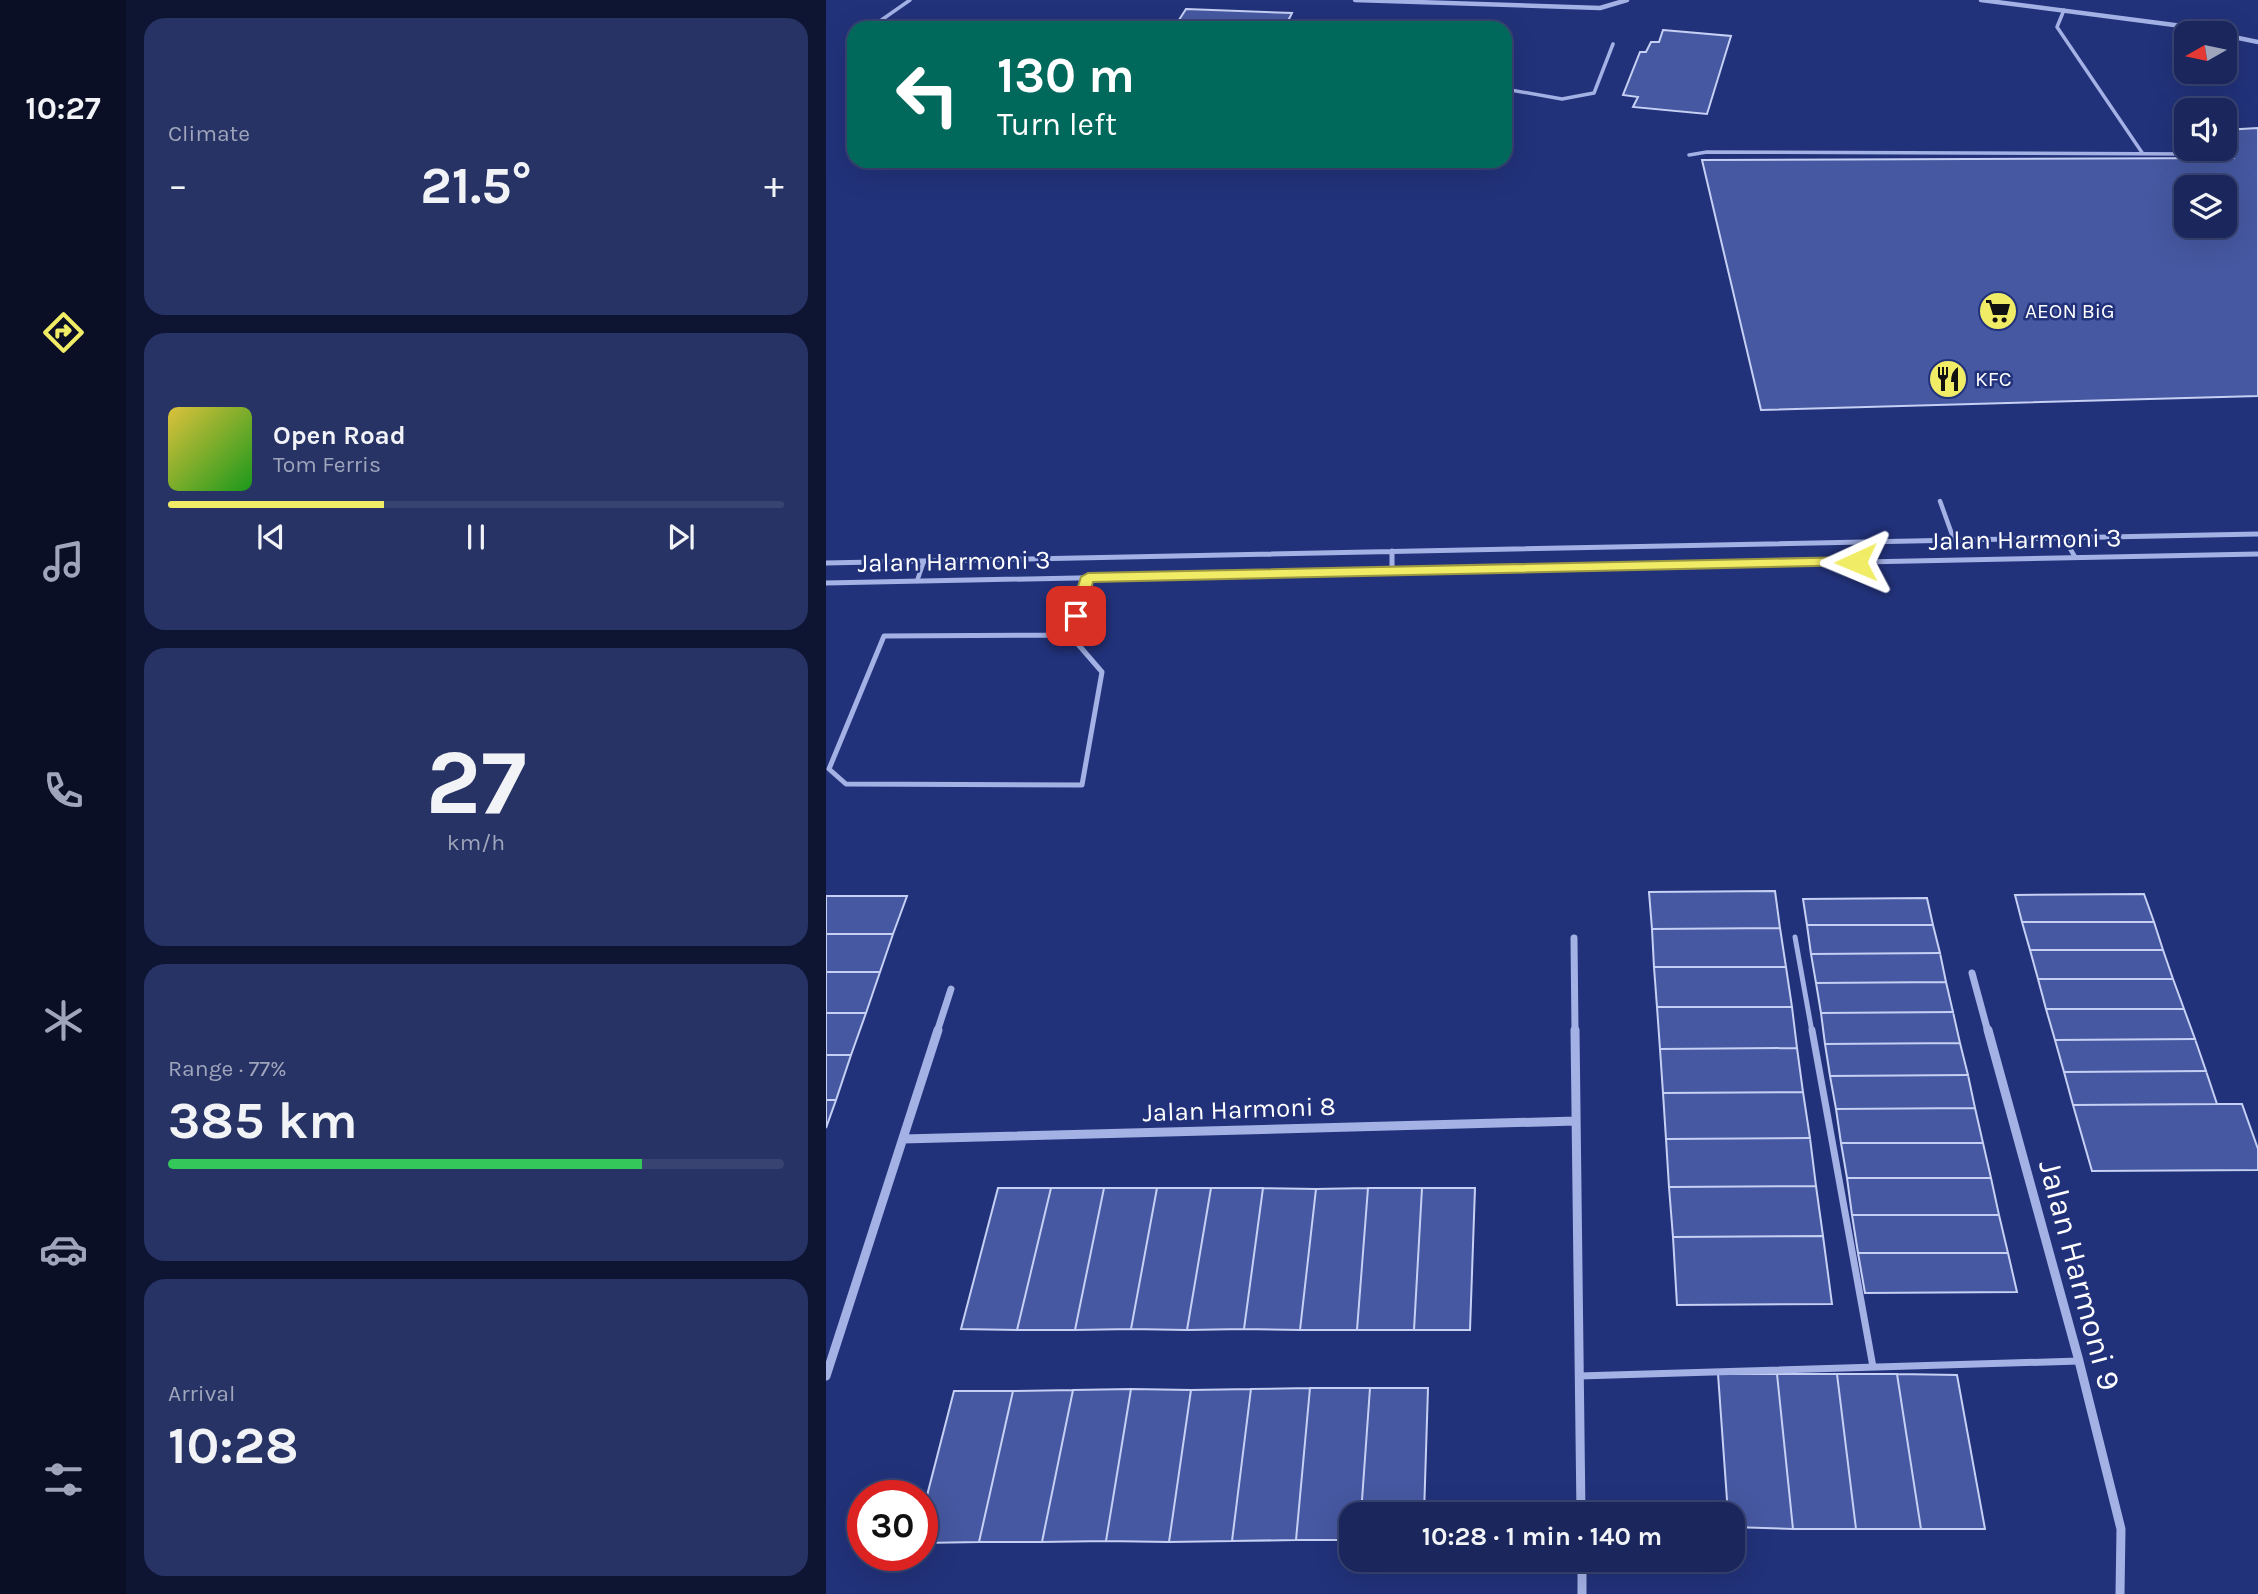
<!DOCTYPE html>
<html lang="en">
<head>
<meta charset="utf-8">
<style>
	body { margin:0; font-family:Karla,sans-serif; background:#273265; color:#f1f3f6; height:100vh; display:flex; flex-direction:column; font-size:26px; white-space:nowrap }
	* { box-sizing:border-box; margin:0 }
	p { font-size:23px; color:#9fa5bb }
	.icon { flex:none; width:38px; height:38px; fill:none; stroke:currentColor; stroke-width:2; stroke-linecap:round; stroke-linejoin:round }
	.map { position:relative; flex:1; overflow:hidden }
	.drawer { display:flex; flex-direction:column; gap:18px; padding:18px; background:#0e1533; width:700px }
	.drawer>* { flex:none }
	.guide { position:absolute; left:21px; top:21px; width:665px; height:147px; border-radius:21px; box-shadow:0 7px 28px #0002,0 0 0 2px #384372; background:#00695c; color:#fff; overflow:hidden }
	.needle { width:46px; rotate:261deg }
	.fabs { position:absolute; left:1348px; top:21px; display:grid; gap:14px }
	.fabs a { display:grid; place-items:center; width:63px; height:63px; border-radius:14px; background:#1a265c; box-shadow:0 7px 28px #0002,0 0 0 2px #384372; font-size:35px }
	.speed { position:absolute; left:21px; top:1480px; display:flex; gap:14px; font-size:35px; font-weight:700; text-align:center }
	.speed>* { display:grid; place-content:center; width:91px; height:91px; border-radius:50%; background:#1a265c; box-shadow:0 7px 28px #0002,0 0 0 2px #384372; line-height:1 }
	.speed .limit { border:10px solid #d22; background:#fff; color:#111 }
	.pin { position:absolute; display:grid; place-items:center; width:60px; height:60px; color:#fff; margin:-30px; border-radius:14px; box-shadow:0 4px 10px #0006 }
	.me { position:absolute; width:77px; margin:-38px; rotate:269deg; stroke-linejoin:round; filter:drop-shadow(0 0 5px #0008) }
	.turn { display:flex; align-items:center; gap:24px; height:147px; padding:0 35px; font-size:32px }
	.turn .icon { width:91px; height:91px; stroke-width:2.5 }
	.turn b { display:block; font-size:49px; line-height:60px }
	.big { font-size:52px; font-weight:700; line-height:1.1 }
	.drawer .card { flex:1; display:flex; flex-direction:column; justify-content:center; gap:10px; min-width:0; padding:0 24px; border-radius:21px; background:#273265 }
	.drawer .dial { align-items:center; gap:0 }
	.dial b { font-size:91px; line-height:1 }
	.song { display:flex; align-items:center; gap:21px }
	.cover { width:84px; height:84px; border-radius:10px; background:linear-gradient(135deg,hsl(50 70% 55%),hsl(120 70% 35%)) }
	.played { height:7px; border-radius:4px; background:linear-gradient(90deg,#f1ec66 35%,#384372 35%) }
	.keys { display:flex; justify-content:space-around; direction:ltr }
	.heat { display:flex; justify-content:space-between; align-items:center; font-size:38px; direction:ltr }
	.charge { height:10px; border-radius:5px; background:linear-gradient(90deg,#34c759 77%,#384372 0) }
	.trip { position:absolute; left:513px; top:1502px; width:406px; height:70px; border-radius:21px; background:#1a265c; box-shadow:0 7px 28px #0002,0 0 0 2px #384372; font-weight:700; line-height:70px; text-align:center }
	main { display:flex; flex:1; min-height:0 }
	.tab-bar { display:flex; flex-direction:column; width:126px; justify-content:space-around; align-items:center; background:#0a0f25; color:#9fa5bb }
	.tab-bar .icon { width:49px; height:49px }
	.tab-bar .on { color:#f1ec66 }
	.tab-bar b { font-size:32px; color:#f1f3f6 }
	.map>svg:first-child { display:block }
	.building { fill:#4658a1; stroke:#c6d0f4; stroke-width:2; fill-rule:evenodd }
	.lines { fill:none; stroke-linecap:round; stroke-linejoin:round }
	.service-far3 { stroke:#a3b1e5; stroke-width:3.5 }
	.service-far2 { stroke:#a3b1e5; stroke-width:4.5 }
	.service-far1 { stroke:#a3b1e5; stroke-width:5 }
	.service { stroke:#a3b1e5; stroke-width:7 }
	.minor-far3 { stroke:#a3b1e5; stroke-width:4.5 }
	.minor-far2 { stroke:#a3b1e5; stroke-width:5 }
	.minor-far1 { stroke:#a3b1e5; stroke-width:7 }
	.minor { stroke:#a3b1e5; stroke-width:9 }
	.route { fill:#f1ec66; stroke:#9d9942; stroke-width:2 }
	.labels { text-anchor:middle; stroke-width:5; stroke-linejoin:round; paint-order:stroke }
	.far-poi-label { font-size:21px; fill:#fff; stroke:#22327a; text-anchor:start }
	.street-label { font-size:26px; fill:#fff; stroke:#22327a }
	.near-street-label { font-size:32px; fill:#fff; stroke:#22327a }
</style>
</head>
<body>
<main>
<nav class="tab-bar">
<b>10:27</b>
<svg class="icon on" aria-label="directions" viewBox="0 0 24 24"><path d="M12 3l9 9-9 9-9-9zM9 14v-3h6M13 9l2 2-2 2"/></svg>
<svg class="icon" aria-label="music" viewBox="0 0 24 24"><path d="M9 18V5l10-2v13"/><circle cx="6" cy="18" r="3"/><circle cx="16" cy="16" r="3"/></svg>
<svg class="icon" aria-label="phone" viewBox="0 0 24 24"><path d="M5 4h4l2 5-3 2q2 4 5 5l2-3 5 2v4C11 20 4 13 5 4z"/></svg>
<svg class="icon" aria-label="climate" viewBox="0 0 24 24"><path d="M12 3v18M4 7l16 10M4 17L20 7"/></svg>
<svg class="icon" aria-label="car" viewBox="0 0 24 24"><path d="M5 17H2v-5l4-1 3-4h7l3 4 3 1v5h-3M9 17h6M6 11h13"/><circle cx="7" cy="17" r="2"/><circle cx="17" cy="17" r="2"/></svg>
<svg class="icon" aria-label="filters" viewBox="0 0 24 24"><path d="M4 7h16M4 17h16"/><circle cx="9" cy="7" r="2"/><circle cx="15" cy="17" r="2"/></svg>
</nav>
<section class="drawer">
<div class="card"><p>Climate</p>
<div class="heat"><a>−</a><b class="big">21.5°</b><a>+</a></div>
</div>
<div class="card">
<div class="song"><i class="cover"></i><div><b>Open Road</b><p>Tom Ferris</p></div></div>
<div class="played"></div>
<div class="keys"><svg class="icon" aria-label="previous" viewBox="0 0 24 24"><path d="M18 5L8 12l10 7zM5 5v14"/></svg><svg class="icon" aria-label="pause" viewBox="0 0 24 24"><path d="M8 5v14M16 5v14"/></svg><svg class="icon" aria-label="next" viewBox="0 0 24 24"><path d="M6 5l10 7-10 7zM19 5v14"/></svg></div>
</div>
<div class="card dial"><b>27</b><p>km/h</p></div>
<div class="card"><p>Range · 77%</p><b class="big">385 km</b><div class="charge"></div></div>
<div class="card"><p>Arrival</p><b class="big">10:28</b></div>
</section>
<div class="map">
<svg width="1432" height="1594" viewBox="0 0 1432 1594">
	<rect width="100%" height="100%" fill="#22327a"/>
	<path class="building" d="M360,9L466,13L462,21L441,20L438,26L351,23Z
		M837,30L905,36L881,114L807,107L812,97L797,95L814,52H820L825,42H833Z
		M1432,128V396L935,410L876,160L1407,158L1398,147V130ZM1360,187H1398V226H1360Z
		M949,891L954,928L826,929L823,892Z
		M1318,894L1328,922H1196L1189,895Z
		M0,896H81L67,934H0Z
		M1101,898L1107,925H981L977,899Z
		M1196,922H1328L1337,950H1204Z
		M981,925H1107L1114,953L985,954Z
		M954,928L960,967H828L826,929Z
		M0,934H67L54,972H0Z
		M1204,950H1337L1347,979H1212Z
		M1114,953L1120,982L990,983L985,954Z
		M828,967H960L966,1007H831Z
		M0,972H54L40,1013H0Z
		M1212,979H1347L1358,1009H1220Z
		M1120,982L1127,1012L995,1013L990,983Z
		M831,1007H966L971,1048L834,1049Z
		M1220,1009H1358L1369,1039L1229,1040Z
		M1127,1012L1134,1043L999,1044L995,1013Z
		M0,1013H40L25,1055H0Z
		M1369,1039L1380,1071L1238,1072L1229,1040Z
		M1134,1043L1142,1075L1004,1076L999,1044Z
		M971,1048L977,1092L837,1093L834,1049Z
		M0,1055H25L10,1100H0Z
		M1380,1071L1391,1104L1247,1105L1238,1072Z
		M1142,1075L1149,1108L1010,1109L1004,1076Z
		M977,1092L984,1138L840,1139L837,1093Z
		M0,1100H10L0,1128Z
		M1391,1104H1416L1432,1149V1170L1266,1171L1247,1105Z
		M1149,1108L1157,1143H1015L1010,1109Z
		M984,1138L990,1186L843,1187L840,1139Z
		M1015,1143H1157L1165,1178H1021Z
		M1021,1178H1165L1173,1215H1026Z
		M990,1186L997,1236L847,1237L843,1187Z
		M172,1188H225L191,1330L135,1329Z
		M225,1188H278L249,1330H191Z
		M278,1188H331L305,1329L249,1330Z
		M331,1188H385L361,1330L305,1329Z
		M385,1188H437L418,1329L361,1330Z
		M437,1188L490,1189L474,1330L418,1329Z
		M542,1188L531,1330H474L490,1189Z
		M542,1188H596L588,1330H531Z
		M596,1188H649L644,1330H588Z
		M1026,1215H1173L1182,1253H1032Z
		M997,1236L1006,1304L851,1305L847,1237Z
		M1032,1253H1182L1191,1292L1039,1293Z
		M892,1374H951L967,1529L906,1527V1514H902Z
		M951,1374H1011L1030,1529H967Z
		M1011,1374H1071L1095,1529H1030Z
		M1071,1374L1131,1375L1159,1529H1095Z
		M484,1388H544L535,1514H525V1540H470Z
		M484,1388L470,1540L406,1541L425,1389Z
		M544,1388H602L598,1514H535Z
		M305,1389L365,1390L343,1542L280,1541Z
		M305,1389L280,1541L216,1542L247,1390Z
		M425,1389L406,1541L343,1542L365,1390Z
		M247,1390L216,1542H153L187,1391Z
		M128,1391H187L153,1542L96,1543V1515Z"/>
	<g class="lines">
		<path class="service-far3" d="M1238,10L1231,27L1317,154
			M44,28L84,0
			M28,39L25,48L28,49
			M1354,46L1356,26
			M679,89L736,99L768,93L787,44
			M863,155L881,152L1366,154L1374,153L1375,149"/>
		<path class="service-far2" d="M1114,501L1128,540
			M1238,538L1249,557
			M91,581L98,561
			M256,597L262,577"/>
		<path class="service-far1" d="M244,635L276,672L256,785L20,784L3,769L58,636Z
			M244,635L256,595
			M969,937L986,1032"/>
		<path class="service" d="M986,1030L1047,1367
			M753,1376L1253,1361"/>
		<path class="minor-far3" d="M529,0L774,8L801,0
			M1155,0L1356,26L1390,33
			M1398,35L1432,42"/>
		<path class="minor-far2" d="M566,551V571
			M0,563L1432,534
			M0,583L1432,554"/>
		<path class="minor-far1" d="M748,938L749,1032
			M1146,973L1162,1032
			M111,1032L125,989"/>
		<path class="minor" d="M749,1030L755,1514
			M1162,1030L1253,1361L1295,1529L1294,1594
			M77,1139L750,1121
			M0,1376L112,1030
			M756,1559V1594"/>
	</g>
	<path class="route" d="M1030,557L1037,562L1035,565L267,582L255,619H245L243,616L255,577L262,573Z"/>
	<defs>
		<symbol id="supermarket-disc" viewBox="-11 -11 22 22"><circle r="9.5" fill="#f1ec66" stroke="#22327a"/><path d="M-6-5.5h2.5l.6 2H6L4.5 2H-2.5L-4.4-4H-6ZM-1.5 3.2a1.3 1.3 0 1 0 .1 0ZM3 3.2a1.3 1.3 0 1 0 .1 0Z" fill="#111"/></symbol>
		<symbol id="restaurant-disc" viewBox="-11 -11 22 22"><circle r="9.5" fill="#f1ec66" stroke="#22327a"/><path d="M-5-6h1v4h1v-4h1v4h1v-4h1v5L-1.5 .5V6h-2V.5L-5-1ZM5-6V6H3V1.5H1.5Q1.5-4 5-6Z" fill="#111"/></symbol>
	</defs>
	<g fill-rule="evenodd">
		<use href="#supermarket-disc" x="1150" y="289" width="44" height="44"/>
		<use href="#restaurant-disc" x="1100" y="357" width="44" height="44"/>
	</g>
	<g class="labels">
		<g class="far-poi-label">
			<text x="1199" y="318">AEON BiG</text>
			<text x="1149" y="386">KFC</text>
		</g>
		<g class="street-label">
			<text transform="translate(1199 539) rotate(-1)" y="9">Jalan Harmoni 3</text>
			<text transform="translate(128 561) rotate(-1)" y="9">Jalan Harmoni 3</text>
			<text transform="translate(413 1109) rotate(-2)" y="9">Jalan Harmoni 8</text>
		</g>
		<g class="near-street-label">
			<text transform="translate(1254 1275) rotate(75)" y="11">Jalan Harmoni 9</text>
		</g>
	</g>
</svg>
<div class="fabs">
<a><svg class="needle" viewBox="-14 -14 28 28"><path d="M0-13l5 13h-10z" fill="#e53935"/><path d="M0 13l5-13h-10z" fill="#9fa5bb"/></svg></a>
<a><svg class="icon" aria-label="sound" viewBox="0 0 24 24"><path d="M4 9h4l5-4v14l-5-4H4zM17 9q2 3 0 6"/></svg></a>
<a><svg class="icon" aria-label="layers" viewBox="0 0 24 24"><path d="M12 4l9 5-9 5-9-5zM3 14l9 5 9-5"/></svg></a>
</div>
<div class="speed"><div class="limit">30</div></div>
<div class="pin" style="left:250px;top:616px;background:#d93025"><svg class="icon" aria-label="arrive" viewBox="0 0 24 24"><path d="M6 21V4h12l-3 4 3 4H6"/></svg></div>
<svg class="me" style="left:1030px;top:562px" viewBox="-20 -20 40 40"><path d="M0-17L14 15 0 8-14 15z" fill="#f1ec66" stroke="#fff" stroke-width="4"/></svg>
<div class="trip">10:28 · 1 min · 140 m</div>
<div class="guide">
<div class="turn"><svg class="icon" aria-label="left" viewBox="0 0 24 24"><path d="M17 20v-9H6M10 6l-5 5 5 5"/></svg><div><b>130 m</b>Turn left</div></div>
</div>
</div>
</main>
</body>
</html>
